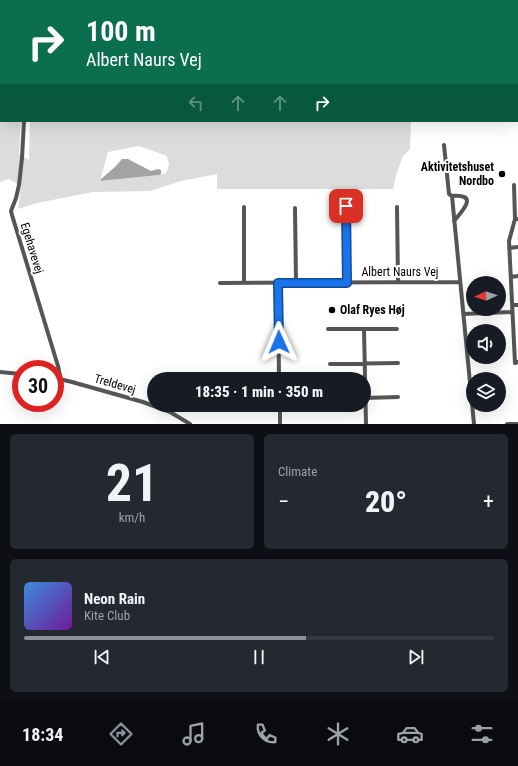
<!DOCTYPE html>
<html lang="en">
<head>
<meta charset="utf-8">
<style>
	body { margin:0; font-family:"Roboto Condensed",sans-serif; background:#242831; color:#f1f3f6; height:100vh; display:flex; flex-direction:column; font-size:15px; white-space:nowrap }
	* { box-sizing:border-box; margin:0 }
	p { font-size:13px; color:#9ea1a6 }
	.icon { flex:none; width:22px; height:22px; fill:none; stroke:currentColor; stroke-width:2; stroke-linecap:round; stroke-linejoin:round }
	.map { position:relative; height:424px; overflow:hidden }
	.panel { display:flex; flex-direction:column; gap:10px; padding:10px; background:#0d0f14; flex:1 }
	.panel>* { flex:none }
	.banner { position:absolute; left:0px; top:0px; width:518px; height:122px; box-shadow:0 4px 16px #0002; background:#0b6e4f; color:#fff; overflow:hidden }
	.needle { width:26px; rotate:267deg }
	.fabs { position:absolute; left:466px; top:276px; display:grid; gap:8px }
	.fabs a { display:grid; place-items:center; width:40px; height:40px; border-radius:50%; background:#171b24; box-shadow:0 4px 16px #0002; font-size:20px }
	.speed { position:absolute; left:12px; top:360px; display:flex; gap:8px; font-size:20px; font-weight:700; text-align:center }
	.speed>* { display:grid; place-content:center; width:52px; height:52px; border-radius:50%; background:#171b24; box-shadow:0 4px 16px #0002; line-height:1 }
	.speed .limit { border:6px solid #d22; background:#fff; color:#111 }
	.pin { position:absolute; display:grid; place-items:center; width:34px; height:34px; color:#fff; margin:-17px; border-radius:8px; box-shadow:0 2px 6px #0006 }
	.me { position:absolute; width:44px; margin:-22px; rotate:359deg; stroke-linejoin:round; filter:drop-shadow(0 0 3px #0008) }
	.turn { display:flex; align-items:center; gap:14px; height:84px; padding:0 20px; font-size:18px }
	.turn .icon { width:52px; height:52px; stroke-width:2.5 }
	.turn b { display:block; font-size:28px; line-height:34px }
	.lanes { display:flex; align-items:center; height:38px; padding:0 20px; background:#0003; justify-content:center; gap:20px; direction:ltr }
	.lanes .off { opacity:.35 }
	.big { font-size:30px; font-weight:800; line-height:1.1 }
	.panel .tile { flex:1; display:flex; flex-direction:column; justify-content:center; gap:6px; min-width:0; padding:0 14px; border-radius:6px; background:#242831 }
	.panel .dial { align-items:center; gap:0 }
	.dial b { font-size:52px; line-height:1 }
	.song { display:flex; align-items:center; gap:12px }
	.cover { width:48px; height:48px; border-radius:6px; background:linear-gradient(135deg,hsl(210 70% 55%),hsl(280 70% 35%)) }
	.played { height:4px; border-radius:2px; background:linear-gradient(90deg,#8c9099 60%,#363941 60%) }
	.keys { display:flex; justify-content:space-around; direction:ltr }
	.heat { display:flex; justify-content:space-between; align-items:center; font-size:22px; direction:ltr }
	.panel .tiles { flex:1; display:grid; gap:10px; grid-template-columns:1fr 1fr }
	.tile:last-child { grid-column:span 2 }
	.trip { position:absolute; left:147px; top:372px; width:224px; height:40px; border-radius:20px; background:#171b24; box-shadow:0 4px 16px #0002; font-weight:800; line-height:40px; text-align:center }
	.tabs { display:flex; height:64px; justify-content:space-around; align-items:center; background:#090b0e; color:#9ea1a6 }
	.tabs .icon { width:28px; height:28px }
	.tabs .current { color:#8c9099 }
	.tabs b { font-size:18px; color:#f1f3f6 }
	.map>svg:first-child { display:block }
	.green { fill:#dcdcdc; fill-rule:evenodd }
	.water { fill:#a3a3a3 }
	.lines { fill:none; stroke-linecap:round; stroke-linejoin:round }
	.stream { stroke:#a3a3a3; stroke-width:1 }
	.minor { stroke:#555; stroke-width:4 }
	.route-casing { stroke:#114b97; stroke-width:10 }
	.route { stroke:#1a73e8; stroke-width:7 }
	.poi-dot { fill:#000; stroke:#fff; stroke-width:1.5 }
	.labels { text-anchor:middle; stroke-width:4; stroke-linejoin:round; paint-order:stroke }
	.poi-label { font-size:12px; font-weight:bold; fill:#000; stroke:#fff; text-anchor:end }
	.street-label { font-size:12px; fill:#000; stroke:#fff }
</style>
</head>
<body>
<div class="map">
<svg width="518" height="424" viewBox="0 0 518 424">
	<rect width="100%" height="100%" fill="#fff"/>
	<path class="green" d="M0,0H39L36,1H1V121H21L19,154L29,160L30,121H411L410,149L403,156L397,172L393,189H217V174L181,181L150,191L93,192L37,203L18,209L21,186L9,179L0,182ZM139,146L167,156L169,165L166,173L159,175L100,181L108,152Z"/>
	<path class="water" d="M122,159H128L151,171L158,169L161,170V174L159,175L100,181L101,179L115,167Z"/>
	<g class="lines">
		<path class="stream" d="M396,0V1"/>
		<path class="minor" d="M0,3H1
			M24,121L22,158L19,185L16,198L11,211L12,215L58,366L60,376V379
			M444,145L449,194L452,196
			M514,185L515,219
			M346,206L347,283
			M397,207L398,282
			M295,208L296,283
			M518,219H515L509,241L515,363L518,362
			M454,221C463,210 479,194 452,196C459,272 467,348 474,424
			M509,248L518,247
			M511,277L518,276
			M220,283L460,282
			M244,283V207
			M278,283L279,379
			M512,305H518
			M463,314L512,312
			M328,329H397
			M364,329L366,424
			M330,364L398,363
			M0,372L21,374
			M55,378L72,382L143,402L170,412L190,424
			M364,398L398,397
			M280,405V424
			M507,424H518"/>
	</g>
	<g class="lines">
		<defs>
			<path id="route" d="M279,342L278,283H347L346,206"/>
		</defs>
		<use href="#route" class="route-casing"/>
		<use href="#route" class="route"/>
	</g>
	<g class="poi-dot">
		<circle cx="502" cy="174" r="4"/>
		<circle cx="332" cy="310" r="4"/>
	</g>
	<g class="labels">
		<g class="poi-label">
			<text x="494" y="171">Aktivitetshuset<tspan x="494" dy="14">Nordbo</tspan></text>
			<text x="340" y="314" text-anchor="start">Olaf Ryes Høj</text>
		</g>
		<g class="street-label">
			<text transform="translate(32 248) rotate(73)" y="4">Egehavevej</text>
			<text x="400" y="276">Albert Naurs Vej</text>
			<text transform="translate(115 384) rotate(16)" y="4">Treldevej</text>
		</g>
	</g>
</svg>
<div class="fabs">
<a><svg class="needle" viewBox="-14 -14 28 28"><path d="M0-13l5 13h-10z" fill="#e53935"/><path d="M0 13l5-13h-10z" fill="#9ea1a6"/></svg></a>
<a><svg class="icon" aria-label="sound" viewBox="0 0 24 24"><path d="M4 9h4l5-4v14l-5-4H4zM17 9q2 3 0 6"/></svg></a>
<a><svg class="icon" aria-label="layers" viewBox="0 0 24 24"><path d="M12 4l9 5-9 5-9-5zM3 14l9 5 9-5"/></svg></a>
</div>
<div class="speed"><div class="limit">30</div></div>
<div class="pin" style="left:346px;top:206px;background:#d93025"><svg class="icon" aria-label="arrive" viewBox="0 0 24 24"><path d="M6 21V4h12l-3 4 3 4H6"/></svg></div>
<svg class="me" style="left:279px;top:342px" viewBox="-20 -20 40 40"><path d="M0-17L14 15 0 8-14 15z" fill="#1a73e8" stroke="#fff" stroke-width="4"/></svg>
<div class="trip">18:35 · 1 min · 350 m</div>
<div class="banner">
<div class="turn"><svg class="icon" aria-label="right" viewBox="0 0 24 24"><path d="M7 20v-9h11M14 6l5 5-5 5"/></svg><div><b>100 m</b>Albert Naurs Vej</div></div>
<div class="lanes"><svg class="icon off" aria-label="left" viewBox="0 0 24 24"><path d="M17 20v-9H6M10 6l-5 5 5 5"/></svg><svg class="icon off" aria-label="ahead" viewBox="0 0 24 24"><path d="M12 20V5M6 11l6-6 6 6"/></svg><svg class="icon off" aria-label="ahead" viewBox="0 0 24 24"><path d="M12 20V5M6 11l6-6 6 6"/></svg><svg class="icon" aria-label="right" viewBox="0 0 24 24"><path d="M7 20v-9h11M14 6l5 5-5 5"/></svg></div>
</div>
</div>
<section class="panel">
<div class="tiles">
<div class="tile dial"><b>21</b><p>km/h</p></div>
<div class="tile"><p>Climate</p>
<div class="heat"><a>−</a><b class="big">20°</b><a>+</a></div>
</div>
<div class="tile">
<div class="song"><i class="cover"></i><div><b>Neon Rain</b><p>Kite Club</p></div></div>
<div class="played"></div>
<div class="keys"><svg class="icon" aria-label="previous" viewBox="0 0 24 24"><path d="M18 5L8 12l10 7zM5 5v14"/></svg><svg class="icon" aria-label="pause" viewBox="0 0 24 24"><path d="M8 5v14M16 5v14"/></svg><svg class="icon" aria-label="next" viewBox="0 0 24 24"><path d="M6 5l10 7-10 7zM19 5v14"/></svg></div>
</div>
</div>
</section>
<nav class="tabs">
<b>18:34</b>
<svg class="icon current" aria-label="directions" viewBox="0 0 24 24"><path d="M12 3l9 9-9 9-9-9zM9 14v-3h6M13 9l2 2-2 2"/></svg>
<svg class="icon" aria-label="music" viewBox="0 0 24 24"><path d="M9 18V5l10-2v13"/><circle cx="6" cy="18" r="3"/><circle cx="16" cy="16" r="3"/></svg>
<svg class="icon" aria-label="phone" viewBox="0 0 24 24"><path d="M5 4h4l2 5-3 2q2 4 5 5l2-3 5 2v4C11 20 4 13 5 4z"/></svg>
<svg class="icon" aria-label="climate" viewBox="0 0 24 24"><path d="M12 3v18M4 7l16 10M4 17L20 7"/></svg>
<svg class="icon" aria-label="car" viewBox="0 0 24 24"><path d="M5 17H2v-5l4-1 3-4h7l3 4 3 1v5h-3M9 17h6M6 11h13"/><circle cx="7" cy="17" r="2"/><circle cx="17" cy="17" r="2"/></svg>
<svg class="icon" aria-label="filters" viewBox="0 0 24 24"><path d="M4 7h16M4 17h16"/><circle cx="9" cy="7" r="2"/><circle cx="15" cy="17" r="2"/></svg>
</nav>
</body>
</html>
